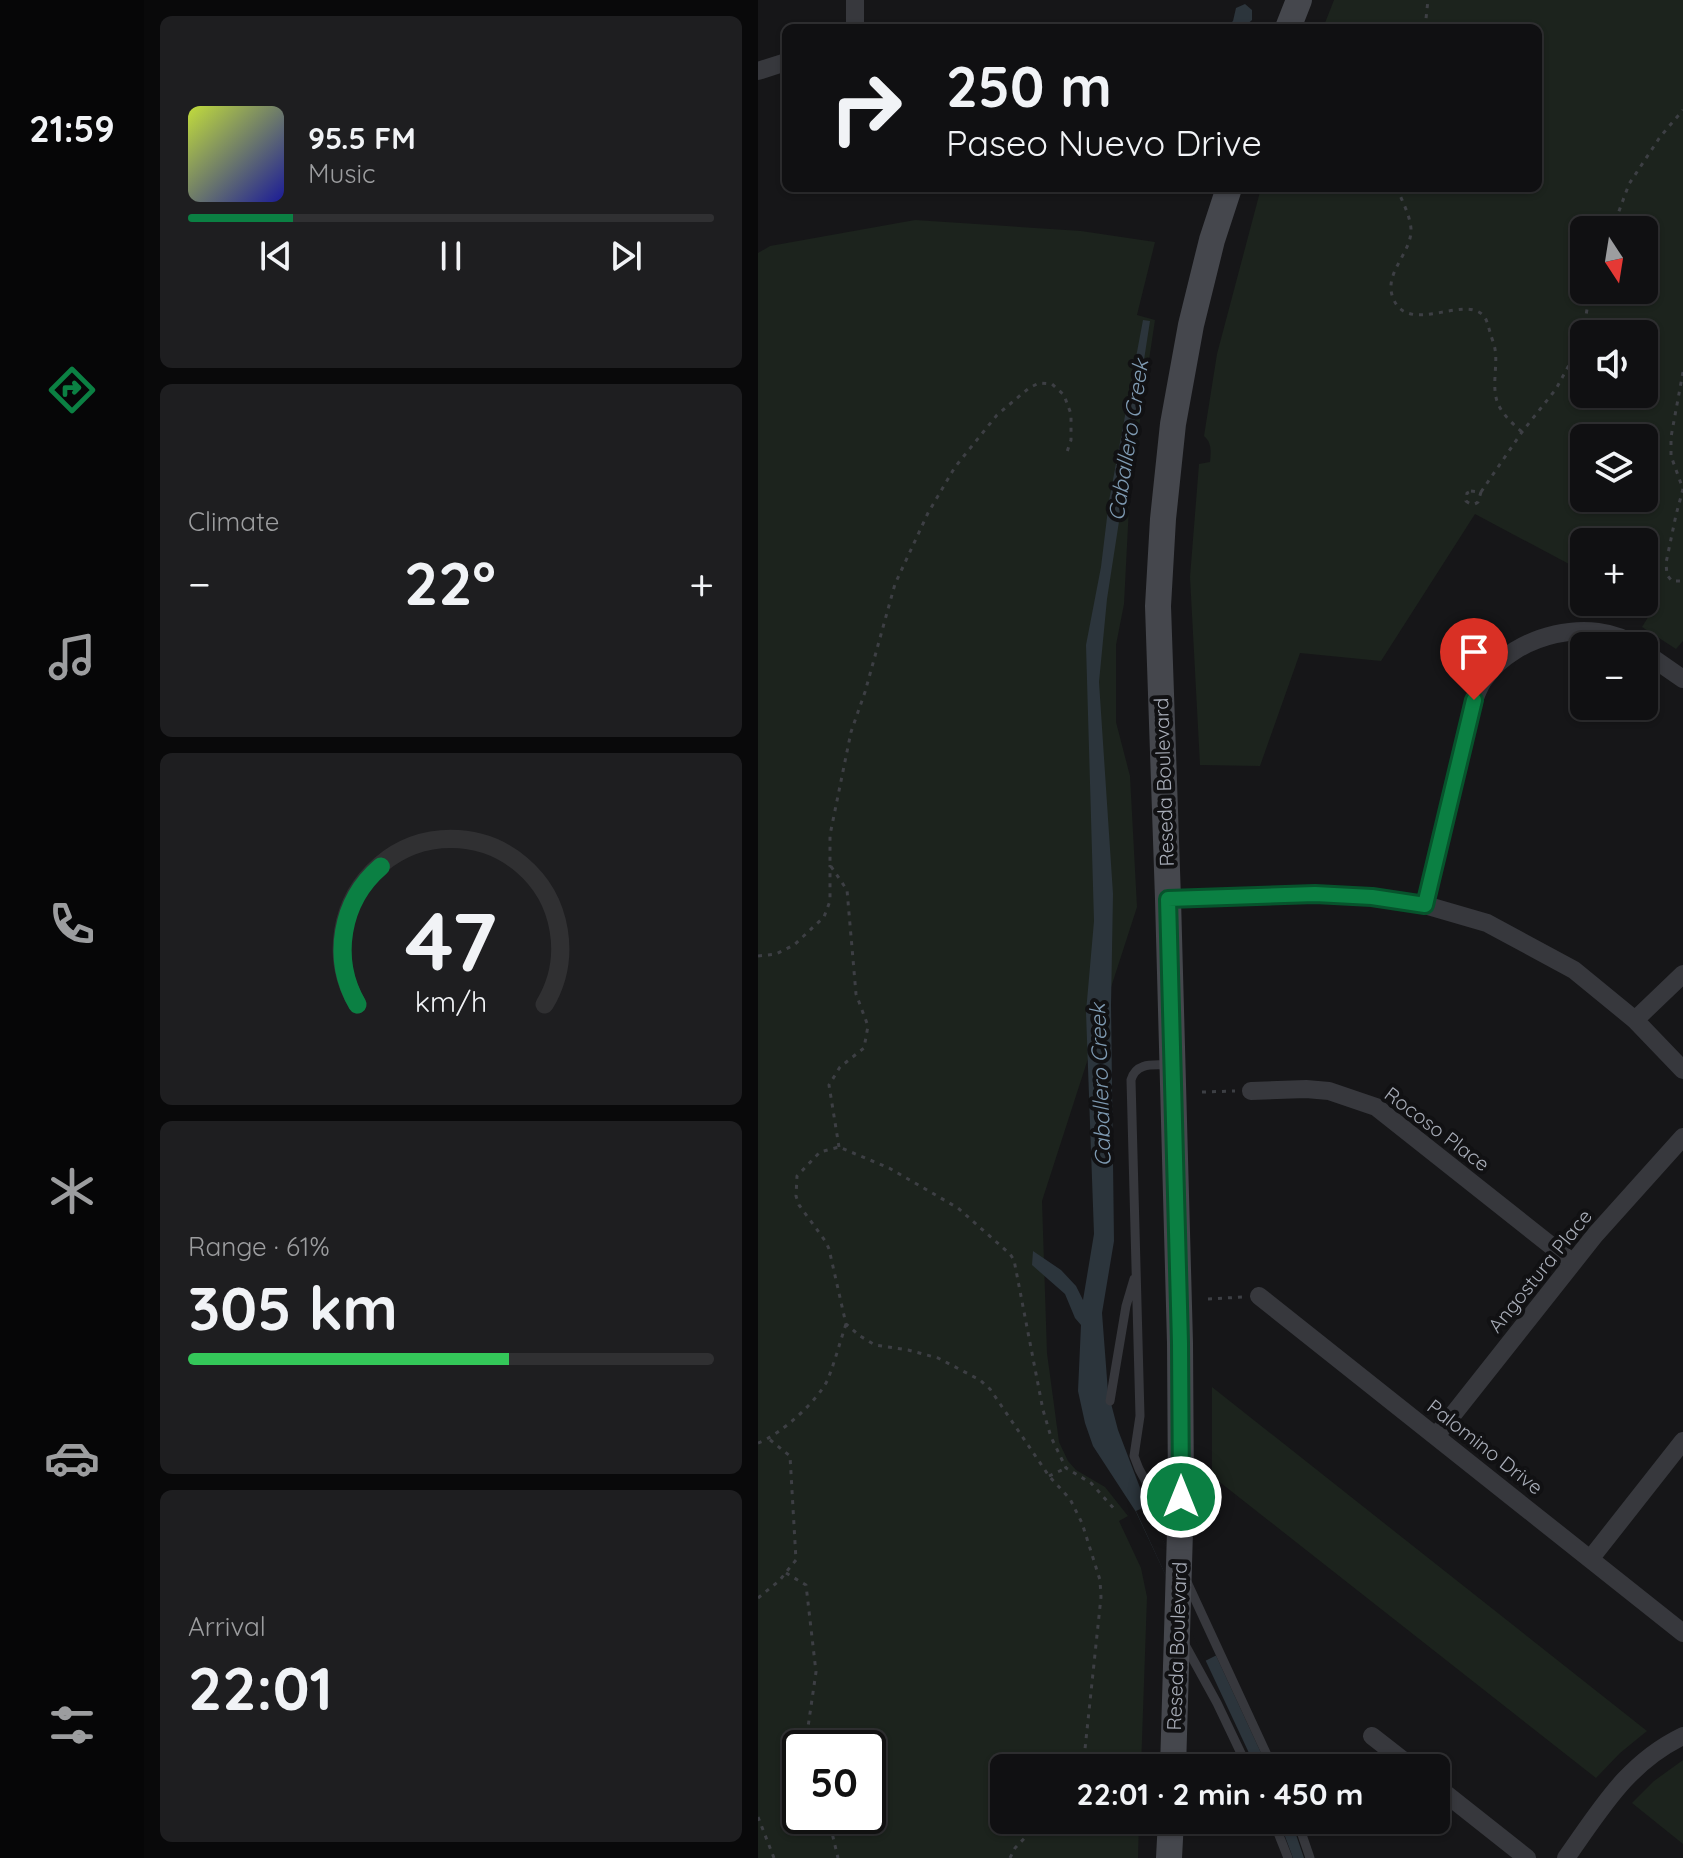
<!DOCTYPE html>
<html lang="en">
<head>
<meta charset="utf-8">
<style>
	body { margin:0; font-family:Quicksand,sans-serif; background:#1e1e20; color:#f1f3f6; height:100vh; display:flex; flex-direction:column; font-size:30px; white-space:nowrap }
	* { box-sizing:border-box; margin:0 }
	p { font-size:26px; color:#9c9d9f }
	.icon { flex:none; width:44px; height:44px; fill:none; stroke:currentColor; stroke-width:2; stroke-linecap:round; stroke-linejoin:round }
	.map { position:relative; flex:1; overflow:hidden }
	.drawer { display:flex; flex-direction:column; gap:16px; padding:16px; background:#09090a; width:614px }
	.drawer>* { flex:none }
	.banner { position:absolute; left:24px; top:24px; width:760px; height:168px; border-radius:12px; box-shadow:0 2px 6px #0004,0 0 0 2px #303032; background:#101012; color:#f1f3f6; overflow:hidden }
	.needle { width:52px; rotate:168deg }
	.fabs { position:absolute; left:812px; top:216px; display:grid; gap:16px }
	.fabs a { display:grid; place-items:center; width:88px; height:88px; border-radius:12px; background:#101012; box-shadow:0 2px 6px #0004,0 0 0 2px #303032; font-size:40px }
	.speed { position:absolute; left:24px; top:1730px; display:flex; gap:16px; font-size:40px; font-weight:700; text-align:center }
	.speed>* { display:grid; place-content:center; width:104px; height:104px; border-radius:50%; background:#101012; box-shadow:0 2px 6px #0004,0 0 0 2px #303032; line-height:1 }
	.speed .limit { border:4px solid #111; border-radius:12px; background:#fff; color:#111 }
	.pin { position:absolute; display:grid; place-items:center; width:68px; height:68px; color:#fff; margin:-82px -34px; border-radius:50% 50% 50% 0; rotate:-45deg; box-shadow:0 0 8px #0007 }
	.pin .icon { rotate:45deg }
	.me { position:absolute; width:88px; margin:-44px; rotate:0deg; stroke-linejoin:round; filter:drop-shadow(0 0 6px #0008) }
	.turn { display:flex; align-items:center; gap:28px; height:168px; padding:0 32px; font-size:36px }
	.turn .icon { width:104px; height:104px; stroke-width:2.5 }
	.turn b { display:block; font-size:56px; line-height:68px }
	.big { font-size:60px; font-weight:700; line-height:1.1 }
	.drawer .card { flex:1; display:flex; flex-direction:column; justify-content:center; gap:12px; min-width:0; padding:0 28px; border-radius:12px; background:#1e1e20 }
	.drawer .dial { align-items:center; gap:0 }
	.dial svg { height:208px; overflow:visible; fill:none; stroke:#303032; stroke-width:7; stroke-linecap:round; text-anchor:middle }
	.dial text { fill:#f1f3f6; stroke:none }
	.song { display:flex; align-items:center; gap:24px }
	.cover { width:96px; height:96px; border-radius:12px; background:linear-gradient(135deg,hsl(70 70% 55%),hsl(240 70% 35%)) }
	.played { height:8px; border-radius:4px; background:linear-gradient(90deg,#0b8043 20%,#303032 20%) }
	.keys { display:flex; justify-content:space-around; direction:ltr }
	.heat { display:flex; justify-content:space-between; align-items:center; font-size:44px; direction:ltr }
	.charge { height:12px; border-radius:6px; background:linear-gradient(90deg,#34c759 61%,#303032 0) }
	.trip { position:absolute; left:232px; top:1754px; width:460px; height:80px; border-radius:12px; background:#101012; box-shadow:0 2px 6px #0004,0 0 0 2px #303032; font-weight:700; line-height:80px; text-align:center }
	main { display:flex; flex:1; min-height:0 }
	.tab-bar { display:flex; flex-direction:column; width:144px; justify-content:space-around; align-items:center; background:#060607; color:#9c9d9f }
	.tab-bar .icon { width:56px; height:56px }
	.tab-bar .current { color:#0b8043 }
	.tab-bar b { font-size:36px; color:#f1f3f6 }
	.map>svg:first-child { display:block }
	.green { fill:#1c231d; fill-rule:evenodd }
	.water { fill:#2c353c }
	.pier { fill:#161618 }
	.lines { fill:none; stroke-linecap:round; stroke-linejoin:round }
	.path { stroke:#3d3f44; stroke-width:3; stroke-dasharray:4 6; stroke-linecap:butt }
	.lane { stroke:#37383d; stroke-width:9 }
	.street { stroke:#37383d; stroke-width:18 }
	.secondary { stroke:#45474d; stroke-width:26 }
	.route-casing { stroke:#07532c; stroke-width:20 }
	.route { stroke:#0b8043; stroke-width:14 }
	.labels { text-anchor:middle; stroke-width:8; stroke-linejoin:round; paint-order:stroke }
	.street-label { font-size:20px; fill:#a8adb8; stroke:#111113 }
	.water-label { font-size:22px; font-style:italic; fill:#7f9bb3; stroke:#111113 }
</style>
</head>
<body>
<main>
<nav class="tab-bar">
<b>21:59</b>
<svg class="icon current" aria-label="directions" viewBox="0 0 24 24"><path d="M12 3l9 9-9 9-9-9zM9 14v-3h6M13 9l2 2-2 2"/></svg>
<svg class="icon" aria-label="music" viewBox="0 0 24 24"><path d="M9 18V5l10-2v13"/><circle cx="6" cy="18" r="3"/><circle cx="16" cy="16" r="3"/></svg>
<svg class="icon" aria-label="phone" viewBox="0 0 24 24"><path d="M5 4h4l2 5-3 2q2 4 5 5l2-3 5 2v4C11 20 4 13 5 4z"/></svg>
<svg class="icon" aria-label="climate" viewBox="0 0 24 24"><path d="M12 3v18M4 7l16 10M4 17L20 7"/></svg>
<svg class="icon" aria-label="car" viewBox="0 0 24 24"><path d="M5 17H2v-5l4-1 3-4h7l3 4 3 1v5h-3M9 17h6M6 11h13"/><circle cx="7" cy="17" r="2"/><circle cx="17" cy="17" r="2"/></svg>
<svg class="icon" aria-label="filters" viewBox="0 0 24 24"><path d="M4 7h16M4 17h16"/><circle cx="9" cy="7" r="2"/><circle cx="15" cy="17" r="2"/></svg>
</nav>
<section class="drawer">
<div class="card">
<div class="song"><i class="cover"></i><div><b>95.5 FM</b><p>Music</p></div></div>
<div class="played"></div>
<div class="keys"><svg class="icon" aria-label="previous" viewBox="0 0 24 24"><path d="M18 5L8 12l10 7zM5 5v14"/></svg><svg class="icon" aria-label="pause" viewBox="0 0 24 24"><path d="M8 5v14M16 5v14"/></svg><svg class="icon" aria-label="next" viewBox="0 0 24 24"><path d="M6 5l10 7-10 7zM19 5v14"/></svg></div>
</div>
<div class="card"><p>Climate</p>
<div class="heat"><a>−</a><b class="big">22°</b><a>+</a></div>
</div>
<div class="card dial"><svg viewBox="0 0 100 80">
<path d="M14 69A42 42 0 1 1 86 69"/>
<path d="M14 69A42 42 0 0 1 23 16" stroke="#0b8043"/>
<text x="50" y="56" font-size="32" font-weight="700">47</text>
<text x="50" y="72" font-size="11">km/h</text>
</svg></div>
<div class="card"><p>Range · 61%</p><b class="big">305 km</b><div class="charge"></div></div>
<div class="card"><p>Arrival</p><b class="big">22:01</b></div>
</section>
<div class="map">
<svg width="925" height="1858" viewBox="0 0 925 1858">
	<rect width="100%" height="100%" fill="#161618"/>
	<path class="green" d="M576,0H925V641L918,649L884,627L895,609L882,602H886V542H826V572L717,514L623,661L542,653L502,766L442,765L432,577L441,464L452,462C453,452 454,443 446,436L459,354L503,188H780V28H565ZM826,230H886V290H826ZM826,334H886V394H826ZM826,438H886V498H826Z
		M157,220L323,231L397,242L379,315L397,320L372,487L366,604L358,645V722L372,776L379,907L284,1201L289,1353L301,1442L310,1461L318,1470L347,1487L370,1516L361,1521L383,1568L389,1597L383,1768H246V1820H381L380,1858H0V253L12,246ZM42,1748H110V1816H42Z
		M454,1387L889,1731L862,1753L838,1778L454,1476Z
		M925,1760V1844L874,1803L896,1781Z"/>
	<path class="water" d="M487,4L494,10V20L485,28H468L475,21L478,8Z
		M385,320L392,321L349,599L341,682L355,894L353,1005L356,1241L344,1313L350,1392L360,1430L389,1506L510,1768H498L378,1512L335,1446L327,1423L320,1391L323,1325L317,1318L307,1294L274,1265L275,1251L303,1270L318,1286L325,1300L336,1234L328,1012L336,921L328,645L343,567L351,501Z
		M521,1820H533L546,1858H535Z"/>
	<path class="pier" d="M389,1506L459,1655L447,1661L378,1511Z"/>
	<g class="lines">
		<path class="path" d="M667,28L670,0
			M639,188C644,201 652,215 653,229C654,253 625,273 635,298C650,336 704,295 725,315C729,319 730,326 732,332C733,337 736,343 737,349C740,367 733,386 740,404C745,415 755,424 764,432
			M854,230L871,184L902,137L925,110
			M925,372L913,437V456L925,489L918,515L908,563L909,575L914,581H922L925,580
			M713,491L723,492L720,502C716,505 713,505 708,501L709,493Z
			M723,492L764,432L798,389L824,341L832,290
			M0,956L18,954L36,945L66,917L72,901V865
			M444,1092L477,1091
			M81,1147L71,1085L82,1067L106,1048L110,1026L98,994L89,890L72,865V835L93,732L107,692L137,584L170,513L197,467L239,415L271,388L281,383L294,384L306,395L313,414V440L309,452
			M450,1299L485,1297
			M0,1443C22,1435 60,1401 70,1379C77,1361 82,1342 88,1324
			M291,1476L308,1468
			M28,1573L48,1585L58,1672L50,1727L54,1748
			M0,1598L21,1581L38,1560L32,1456L11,1439
			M325,1768L343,1597L342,1580L324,1523L312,1499L291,1476L232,1389L222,1380L180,1358L150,1350L117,1345L102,1336L88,1324L71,1249L68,1242L41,1205L38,1196L39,1176L62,1152L81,1147L131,1168L200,1208L252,1254L256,1260L285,1410L293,1437L308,1468L333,1483L359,1512
			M70,1816L80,1858
			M0,1817L16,1858
			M252,1858L257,1848L284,1820"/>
		<path class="lane" d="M410,1065C395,1065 378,1062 373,1080L382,1416L376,1456L381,1469L387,1480L393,1484L420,1495
			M352,1401L368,1306L376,1279
			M429,1582L515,1768
			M426,1643L459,1703L490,1768
			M515,1820L530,1858
			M539,1820L552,1858"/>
		<path class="street" d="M97,0V28
			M0,71L28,62
			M886,652L925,679
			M410,899L557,894L614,897L667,905L729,923L816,970L877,1020L925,1070
			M667,905L716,700C719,693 722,684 727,678C757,635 834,615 878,646
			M877,1020L925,974
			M493,1091L548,1089L571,1091L618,1107L815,1263
			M501,1296L925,1633
			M678,1436L837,1235L925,1137
			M833,1558L925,1441
			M614,1736L655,1768
			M678,1786L769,1858
			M808,1858C843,1809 869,1763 925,1736"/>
		<path class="secondary" d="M530,28L541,0
			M415,1768L423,1497L422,1343L410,899L400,606L405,519L415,424L433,325L454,240L471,188
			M411,1858L413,1820"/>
	</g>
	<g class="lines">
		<defs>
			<path id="route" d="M423,1497L422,1343L410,899L557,894L614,897L667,905L716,700"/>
		</defs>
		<use href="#route" class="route-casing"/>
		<use href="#route" class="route"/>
	</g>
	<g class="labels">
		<g class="street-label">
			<text transform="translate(406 782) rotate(-92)" y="7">Reseda Boulevard</text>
			<text transform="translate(679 1129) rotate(37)" y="7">Rocoso Place</text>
			<text transform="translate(782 1271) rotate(-51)" y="7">Angostura Place</text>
			<text transform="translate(727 1447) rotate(38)" y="7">Palomino Drive</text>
			<text transform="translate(419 1646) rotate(-88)" y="7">Reseda Boulevard</text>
		</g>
		<g class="water-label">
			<text transform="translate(370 440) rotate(-81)" y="8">Caballero Creek</text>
			<text transform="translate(342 1085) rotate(-92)" y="8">Caballero Creek</text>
		</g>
	</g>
</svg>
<div class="fabs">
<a><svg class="needle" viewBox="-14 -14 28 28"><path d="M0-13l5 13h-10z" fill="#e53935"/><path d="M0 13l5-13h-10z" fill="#9c9d9f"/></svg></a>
<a><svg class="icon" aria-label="sound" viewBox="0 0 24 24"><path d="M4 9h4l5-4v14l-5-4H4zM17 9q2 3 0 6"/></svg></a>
<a><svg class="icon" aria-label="layers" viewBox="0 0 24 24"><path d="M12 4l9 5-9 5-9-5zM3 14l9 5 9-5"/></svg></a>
<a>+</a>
<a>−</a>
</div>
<div class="speed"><div class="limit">50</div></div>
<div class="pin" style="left:716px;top:700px;background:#d93025"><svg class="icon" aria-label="arrive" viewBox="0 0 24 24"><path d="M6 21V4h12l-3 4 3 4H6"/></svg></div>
<svg class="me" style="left:423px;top:1497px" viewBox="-20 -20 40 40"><circle r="17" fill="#0b8043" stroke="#fff" stroke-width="3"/><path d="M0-11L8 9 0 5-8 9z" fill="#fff"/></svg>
<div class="trip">22:01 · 2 min · 450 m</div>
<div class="banner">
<div class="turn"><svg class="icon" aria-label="right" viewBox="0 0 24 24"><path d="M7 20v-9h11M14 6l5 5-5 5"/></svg><div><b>250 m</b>Paseo Nuevo Drive</div></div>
</div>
</div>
</main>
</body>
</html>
